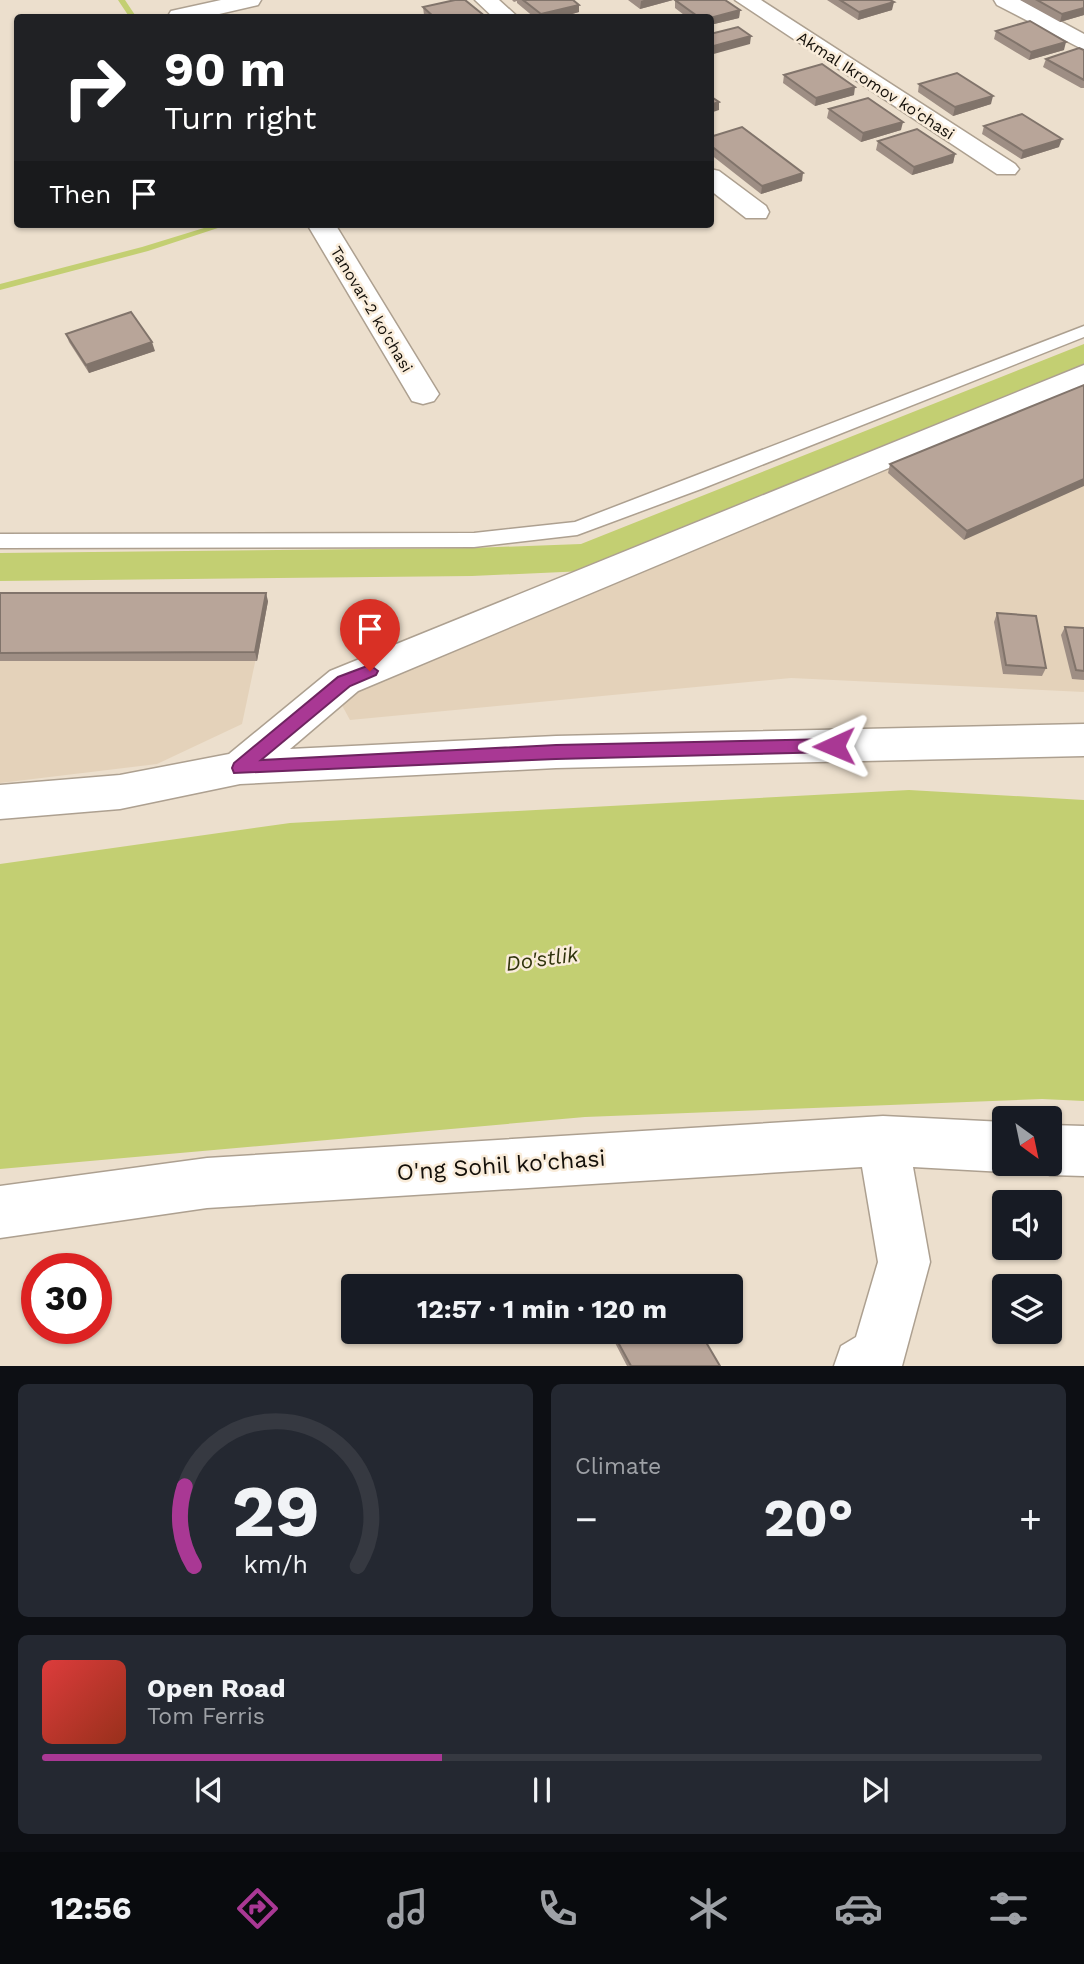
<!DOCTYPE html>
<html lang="en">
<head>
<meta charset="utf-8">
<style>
	body { margin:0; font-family:"Work Sans",sans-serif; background:#242831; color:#f1f3f6; height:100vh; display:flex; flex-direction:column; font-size:26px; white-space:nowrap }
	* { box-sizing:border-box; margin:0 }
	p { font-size:23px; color:#9ea1a6 }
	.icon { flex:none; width:38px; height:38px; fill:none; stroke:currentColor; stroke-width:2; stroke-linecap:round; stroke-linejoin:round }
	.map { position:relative; height:1366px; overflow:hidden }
	.side { display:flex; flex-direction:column; gap:18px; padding:18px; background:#0d0f14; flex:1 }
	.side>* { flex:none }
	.hud { position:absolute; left:14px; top:14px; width:700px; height:214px; border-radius:7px; box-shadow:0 2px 5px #0004; background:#202124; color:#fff; overflow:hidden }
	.needle { width:46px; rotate:147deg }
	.fabs { position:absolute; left:992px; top:1106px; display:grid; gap:14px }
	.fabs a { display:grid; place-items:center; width:70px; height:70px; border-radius:7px; background:#171b24; box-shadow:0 2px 5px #0004; font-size:35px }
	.speed { position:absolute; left:21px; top:1253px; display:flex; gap:14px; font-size:35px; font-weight:700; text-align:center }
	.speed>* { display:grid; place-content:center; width:91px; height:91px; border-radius:50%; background:#171b24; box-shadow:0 2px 5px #0004; line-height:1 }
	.speed .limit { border:10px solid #d22; background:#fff; color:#111 }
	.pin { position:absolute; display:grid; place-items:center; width:60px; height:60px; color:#fff; margin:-72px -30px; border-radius:50% 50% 50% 0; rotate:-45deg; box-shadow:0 0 7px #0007 }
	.pin .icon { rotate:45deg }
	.me { position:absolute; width:77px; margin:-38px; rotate:269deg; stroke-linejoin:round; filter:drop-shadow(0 0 5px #0008) }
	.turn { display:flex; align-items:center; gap:24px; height:147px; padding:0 35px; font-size:32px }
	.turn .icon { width:91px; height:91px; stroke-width:2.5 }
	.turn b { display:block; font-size:49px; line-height:60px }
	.then { display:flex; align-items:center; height:66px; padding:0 35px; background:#0003; gap:14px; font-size:26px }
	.big { font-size:52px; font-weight:700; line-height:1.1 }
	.side .card { flex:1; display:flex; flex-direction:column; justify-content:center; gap:10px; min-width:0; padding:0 24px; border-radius:10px; background:#242831 }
	.side .dial { align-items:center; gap:0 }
	.dial svg { height:182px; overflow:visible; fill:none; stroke:#363941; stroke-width:7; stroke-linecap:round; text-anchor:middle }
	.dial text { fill:#f1f3f6; stroke:none }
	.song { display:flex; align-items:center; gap:21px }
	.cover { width:84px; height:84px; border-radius:10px; background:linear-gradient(135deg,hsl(0 70% 55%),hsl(10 70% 35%)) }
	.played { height:7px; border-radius:4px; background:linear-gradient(90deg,#a93894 40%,#363941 40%) }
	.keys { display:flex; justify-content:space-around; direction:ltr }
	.heat { display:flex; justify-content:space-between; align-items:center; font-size:38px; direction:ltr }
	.side .tiles { flex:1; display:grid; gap:18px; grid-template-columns:1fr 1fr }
	.card:last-child { grid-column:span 2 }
	.trip { position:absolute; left:341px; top:1274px; width:402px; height:70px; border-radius:7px; background:#171b24; box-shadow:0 2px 5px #0004; font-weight:700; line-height:70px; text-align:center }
	.tab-bar { display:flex; height:112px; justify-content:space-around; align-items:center; background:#090b0e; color:#9ea1a6 }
	.tab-bar .icon { width:49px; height:49px }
	.tab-bar .current { color:#a93894 }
	.tab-bar b { font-size:32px; color:#f1f3f6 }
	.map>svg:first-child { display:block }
	.built { fill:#e4d2ba }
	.water { fill:#c3cf72 }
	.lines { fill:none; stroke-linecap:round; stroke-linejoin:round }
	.stream { fill:#c3cf72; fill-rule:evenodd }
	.canal { fill:#c3cf72; fill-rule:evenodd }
	.lane-casing { stroke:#ada090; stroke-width:3 }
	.street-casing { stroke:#ada090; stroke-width:3 }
	.lane { fill:#fff; fill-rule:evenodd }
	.street { fill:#fff; fill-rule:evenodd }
	.wall { fill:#9e8e84 }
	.shaded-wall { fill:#81746b }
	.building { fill:#b8a599; stroke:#81746b; stroke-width:2 }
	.route { fill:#a93894; stroke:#6e2460; stroke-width:2 }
	.labels { text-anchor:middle; stroke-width:5; stroke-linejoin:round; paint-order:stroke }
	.far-street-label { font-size:16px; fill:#130f09; stroke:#f9ecda }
	.water-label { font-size:21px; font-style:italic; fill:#2f330b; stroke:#f9ecda }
	.near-street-label { font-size:23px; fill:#130f09; stroke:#f9ecda }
</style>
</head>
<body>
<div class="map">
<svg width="1084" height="1366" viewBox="0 0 1084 1366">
	<rect width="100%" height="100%" fill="#ecdfcd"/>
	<path class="built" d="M1084,389V692L791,678L350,720L338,698Z
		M268,601L242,724L157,764L0,783V602Z"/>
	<path class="water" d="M909,790L1084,800V1101L1042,1099L585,1117L0,1169V864L290,823Z"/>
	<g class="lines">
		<path class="stream" d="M118,0H125L137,18H130Z
			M217,224H230L148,251L0,290V284L142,247Z"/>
		<path class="canal" d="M1084,344V366L585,571L472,576L0,581V553L472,548L581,544Z"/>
		<defs>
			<path id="lane" d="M1084,326V337L701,489L577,535L474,547L0,548V534L474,533L575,522Z"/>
			<path id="street" d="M221,0H261L258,5L202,18L168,16L171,11Z
				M475,0H499L519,18H494Z
				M735,0H761L1015,164L1019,169L1015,174H997Z
				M994,0H1021L1084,34V50L997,5Z
				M710,169L719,171L766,206L769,212L766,218H746L710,190Z
				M307,224H335L439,394L434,401L423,404L412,401Z
				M1084,365V386L358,691L290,749L556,736L1084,724V756L556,768L240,784L120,809L0,819V785L120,775L229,754L330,671Z
				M883,1116L1004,1122V1164H1022L1004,1172L913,1167L930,1262L902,1366H834L841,1346L856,1337L878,1262L862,1167L207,1208L0,1238V1186L207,1158Z
				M1050,1125L1084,1126V1176L1050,1175L1032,1168L1031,1164H1050Z"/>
		</defs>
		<use href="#lane" class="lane-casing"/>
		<use href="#street" class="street-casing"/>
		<use href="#lane" class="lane"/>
		<use href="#street" class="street"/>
	</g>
	<path class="wall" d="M512,0H573L579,12L558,18H535L517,3V1L514,2Z
		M628,0H673L640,9Z
		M675,0L740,10L739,18L710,25V18H688L675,8Z
		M827,0H890L892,10L858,20Z
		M1020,0H1084V15L1060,22Z
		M423,7L486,18H426L424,15Z
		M996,31L1064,50L1029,60L994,39Z
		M1084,50V88H1081L1043,67L1046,59Z
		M784,75L854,95L815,106L783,83Z
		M919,84L991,104L953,116L918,92Z
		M829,109L901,130L861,142L827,118Z
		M984,126L1059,147L1021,159L982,134Z
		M710,137L802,181L761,194L710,154Z
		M878,141L955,154L953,163L912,175L876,150Z
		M66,334L155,351L89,373L69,342Z
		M1084,385L964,540L888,473L890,464Z
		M0,593L268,601L257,661H0Z
		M997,613L1046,668L1042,676L1003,674L994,622Z
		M1065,627L1084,628V680L1072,679L1061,635Z
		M613,1333L720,1366H627L612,1337Z"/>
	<path class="shaded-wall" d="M644,0H673L640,9L641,1Z
		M894,2L892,10L858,20L859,12Z
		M579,5V12L558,18H541V14Z
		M1084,8V15L1060,22L1062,14Z
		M740,10L739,18L710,25V18Z
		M751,36L750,44L710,55V47Z
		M1066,42L1064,50L1029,60L1031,52Z
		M855,87L854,95L815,106L816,98Z
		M993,96L991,104L953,116L955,107Z
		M719,102V110L710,113V105Z
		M903,122L901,130L861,142L863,133Z
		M1062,139L1059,147L1021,159L1023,151Z
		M955,154L953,163L912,175L914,167Z
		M803,173L802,181L761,194L762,186Z
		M152,342L155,351L89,373L86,365Z
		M1084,479V486L964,540L967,531Z
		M266,593L268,601L257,661L255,652Z"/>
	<path class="building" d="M455,0H465L486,17L435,18L423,7Z
		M523,0H573L579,5L541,14Z
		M675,0H725L740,10L710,18H700Z
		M840,0H890L894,2L859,12Z
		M1037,0H1084V8L1062,14Z
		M1030,21L1066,42L1031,52L996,31Z
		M738,27L751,36L710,47V34Z
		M1079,48L1084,50V80L1046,59Z
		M822,64L855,87L816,98L784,75Z
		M957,73L993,96L955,107L919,84Z
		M710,96L719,102L710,105Z
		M868,98L903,122L863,133L829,109Z
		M1022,114L1062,139L1023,151L984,126Z
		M742,127L803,173L762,186L710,145V137Z
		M917,129L955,154L914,167L878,141Z
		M131,312L152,342L86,365L66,334Z
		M1084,385V479L967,531L890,464Z
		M0,593H266L255,652L0,653Z
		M997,613L1036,616L1046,668L1006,665Z
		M1065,627L1084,628V671L1076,670Z
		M614,1332H700L720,1366H631L613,1333Z"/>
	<path class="route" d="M370,665L378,671L376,675L350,686L261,760L556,745L834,739L842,746L834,752L556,759L234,773L232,768L234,763L338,677Z"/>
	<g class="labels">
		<g class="far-street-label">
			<text transform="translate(876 85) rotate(33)" y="6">Akmal Ikromov ko'chasi</text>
			<text transform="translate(372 309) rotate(59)" y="6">Tanovar-2 ko'chasi</text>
		</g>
		<g class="water-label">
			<text transform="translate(542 959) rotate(-8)" y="7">Do'stlik</text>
		</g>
		<g class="near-street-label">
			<text transform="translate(501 1165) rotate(-4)" y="8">O'ng Sohil ko'chasi</text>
		</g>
	</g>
</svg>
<div class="fabs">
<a><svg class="needle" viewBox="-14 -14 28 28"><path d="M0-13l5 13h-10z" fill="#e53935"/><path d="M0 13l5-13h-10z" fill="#9ea1a6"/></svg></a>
<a><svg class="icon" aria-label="sound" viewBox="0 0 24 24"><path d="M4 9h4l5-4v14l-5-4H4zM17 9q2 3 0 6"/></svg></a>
<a><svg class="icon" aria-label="layers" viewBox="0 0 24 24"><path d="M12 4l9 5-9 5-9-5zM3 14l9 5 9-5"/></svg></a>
</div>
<div class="speed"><div class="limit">30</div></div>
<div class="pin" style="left:370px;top:671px;background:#d93025"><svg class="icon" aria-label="arrive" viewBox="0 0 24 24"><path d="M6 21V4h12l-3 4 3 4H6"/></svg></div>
<svg class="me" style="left:834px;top:746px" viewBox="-20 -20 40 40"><path d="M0-17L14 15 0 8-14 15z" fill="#a93894" stroke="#fff" stroke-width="4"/></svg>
<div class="trip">12:57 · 1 min · 120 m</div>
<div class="hud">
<div class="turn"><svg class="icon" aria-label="right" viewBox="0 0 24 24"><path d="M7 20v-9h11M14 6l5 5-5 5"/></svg><div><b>90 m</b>Turn right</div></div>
<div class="then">Then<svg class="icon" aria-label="arrive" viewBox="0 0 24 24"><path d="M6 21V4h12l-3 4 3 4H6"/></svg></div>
</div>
</div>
<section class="side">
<div class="tiles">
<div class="card dial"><svg viewBox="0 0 100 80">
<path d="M14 69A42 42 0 1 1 86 69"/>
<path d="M14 69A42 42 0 0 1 10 34" stroke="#a93894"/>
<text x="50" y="56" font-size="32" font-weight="700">29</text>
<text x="50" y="72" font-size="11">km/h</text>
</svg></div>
<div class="card"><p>Climate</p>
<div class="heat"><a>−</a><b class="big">20°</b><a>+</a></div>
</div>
<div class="card">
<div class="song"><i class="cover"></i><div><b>Open Road</b><p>Tom Ferris</p></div></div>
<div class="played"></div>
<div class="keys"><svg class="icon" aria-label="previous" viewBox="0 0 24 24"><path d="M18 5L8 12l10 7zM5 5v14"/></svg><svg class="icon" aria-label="pause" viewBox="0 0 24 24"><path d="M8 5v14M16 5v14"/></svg><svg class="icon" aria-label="next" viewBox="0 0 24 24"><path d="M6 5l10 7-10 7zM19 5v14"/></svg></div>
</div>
</div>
</section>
<nav class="tab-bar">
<b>12:56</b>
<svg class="icon current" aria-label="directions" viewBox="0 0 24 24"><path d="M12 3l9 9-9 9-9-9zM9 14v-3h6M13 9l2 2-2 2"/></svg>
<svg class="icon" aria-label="music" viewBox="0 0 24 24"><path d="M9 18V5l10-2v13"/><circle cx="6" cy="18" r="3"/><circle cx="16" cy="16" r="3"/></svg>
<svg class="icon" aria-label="phone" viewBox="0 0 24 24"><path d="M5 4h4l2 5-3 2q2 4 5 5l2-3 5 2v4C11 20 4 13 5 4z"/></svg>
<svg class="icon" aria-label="climate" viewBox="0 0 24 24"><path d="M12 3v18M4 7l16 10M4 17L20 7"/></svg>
<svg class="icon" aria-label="car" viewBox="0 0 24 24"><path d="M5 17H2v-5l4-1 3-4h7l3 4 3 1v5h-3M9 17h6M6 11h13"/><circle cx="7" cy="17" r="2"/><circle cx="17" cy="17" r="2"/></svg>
<svg class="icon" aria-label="filters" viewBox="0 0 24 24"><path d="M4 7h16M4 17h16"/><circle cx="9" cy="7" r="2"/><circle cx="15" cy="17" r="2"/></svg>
</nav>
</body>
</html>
